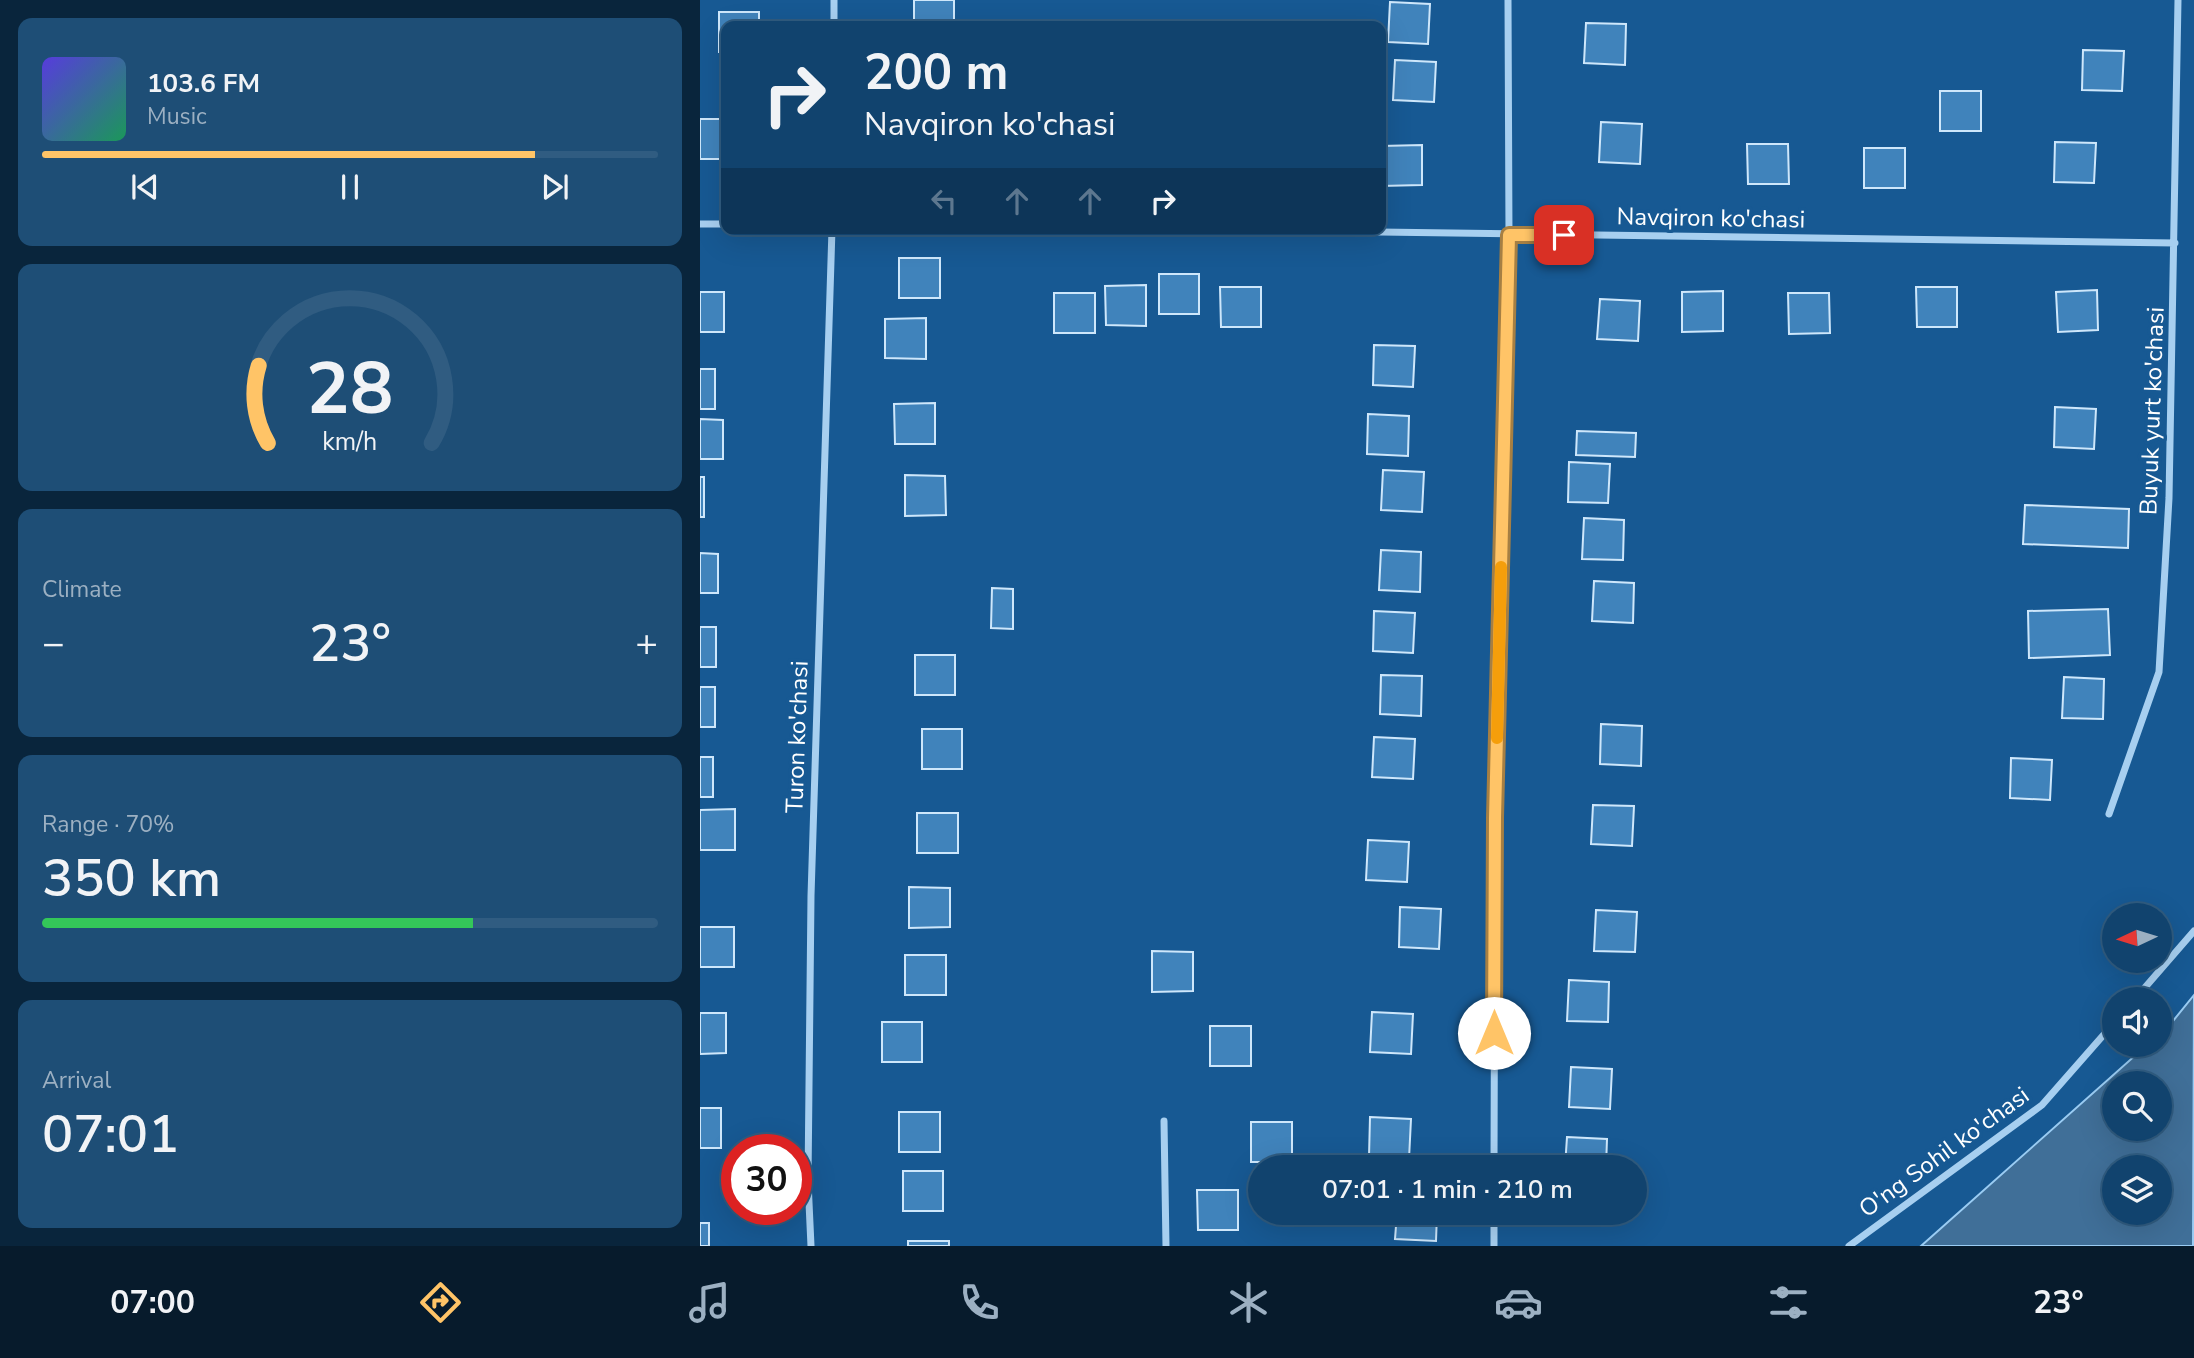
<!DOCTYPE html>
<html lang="en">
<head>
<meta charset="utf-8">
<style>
	body { margin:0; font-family:"Nunito Sans",sans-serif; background:#1e4e76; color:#f1f3f6; height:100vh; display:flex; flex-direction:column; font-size:26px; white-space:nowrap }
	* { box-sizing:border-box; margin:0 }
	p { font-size:23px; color:#9cb0c2 }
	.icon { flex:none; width:38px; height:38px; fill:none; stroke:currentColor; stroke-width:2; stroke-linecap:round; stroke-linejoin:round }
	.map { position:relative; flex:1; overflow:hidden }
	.side { display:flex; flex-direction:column; gap:18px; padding:18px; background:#09253c; width:700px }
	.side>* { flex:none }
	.hud { position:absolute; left:21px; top:21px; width:665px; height:214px; border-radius:14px; box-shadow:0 7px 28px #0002,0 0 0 2px #305c81; background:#11436e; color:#f1f3f6; overflow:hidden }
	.needle { width:46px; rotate:266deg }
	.controls { position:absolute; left:1402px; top:903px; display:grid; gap:14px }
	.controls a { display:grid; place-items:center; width:70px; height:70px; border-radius:50%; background:#11436e; box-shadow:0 7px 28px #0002,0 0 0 2px #305c81; font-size:35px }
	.speed { position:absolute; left:21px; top:1134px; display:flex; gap:14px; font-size:35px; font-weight:700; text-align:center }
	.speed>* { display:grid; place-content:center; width:91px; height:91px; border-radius:50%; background:#11436e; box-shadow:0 7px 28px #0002,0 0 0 2px #305c81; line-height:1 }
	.speed .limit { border:10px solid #d22; background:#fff; color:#111 }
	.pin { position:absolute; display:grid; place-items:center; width:60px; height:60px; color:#fff; margin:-30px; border-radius:14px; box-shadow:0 4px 10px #0006 }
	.me { position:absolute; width:77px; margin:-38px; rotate:0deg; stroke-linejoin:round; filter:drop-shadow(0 0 5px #0008) }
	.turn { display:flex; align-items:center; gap:24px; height:147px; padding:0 28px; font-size:32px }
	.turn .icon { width:91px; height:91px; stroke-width:2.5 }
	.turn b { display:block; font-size:49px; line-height:60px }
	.lanes { display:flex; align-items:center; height:66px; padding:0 28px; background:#0003; justify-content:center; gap:35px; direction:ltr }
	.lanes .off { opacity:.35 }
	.big { font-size:52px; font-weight:600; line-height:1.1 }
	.side .tile { flex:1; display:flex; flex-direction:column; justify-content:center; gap:10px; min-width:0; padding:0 24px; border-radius:14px; background:#1e4e76 }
	.side .dial { align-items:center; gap:0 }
	.dial svg { height:182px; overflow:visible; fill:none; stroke:#305c81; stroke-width:7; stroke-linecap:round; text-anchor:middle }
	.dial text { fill:#f1f3f6; stroke:none }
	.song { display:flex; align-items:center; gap:21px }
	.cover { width:84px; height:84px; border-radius:10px; background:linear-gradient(135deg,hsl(250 70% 55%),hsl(150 70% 35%)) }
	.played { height:7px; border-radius:4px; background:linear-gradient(90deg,#ffc467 80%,#305c81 80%) }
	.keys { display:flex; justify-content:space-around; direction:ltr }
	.heat { display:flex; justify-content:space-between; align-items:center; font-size:38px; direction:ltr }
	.charge { height:10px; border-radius:5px; background:linear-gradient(90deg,#34c759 70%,#305c81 0) }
	.trip { position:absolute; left:548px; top:1155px; width:399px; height:70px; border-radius:35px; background:#11436e; box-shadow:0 7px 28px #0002,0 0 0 2px #305c81; font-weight:600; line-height:70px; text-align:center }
	.tabs { display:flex; height:112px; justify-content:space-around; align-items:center; background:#071b2c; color:#9cb0c2 }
	.tabs .icon { width:49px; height:49px }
	.tabs .selected { color:#ffc467 }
	.tabs b { font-size:32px; color:#f1f3f6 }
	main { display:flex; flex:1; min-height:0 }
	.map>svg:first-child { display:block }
	.water { fill:#406f98; stroke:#9accf3; stroke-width:2; fill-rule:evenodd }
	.building { fill:#4083bb; stroke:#cee7fb; stroke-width:2 }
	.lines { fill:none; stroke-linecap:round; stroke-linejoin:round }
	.street { stroke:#a7cff0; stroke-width:7 }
	.route-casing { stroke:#a67f43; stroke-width:18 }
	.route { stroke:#ffc467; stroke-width:12 }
	.slow { stroke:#f59e0b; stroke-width:12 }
	.labels { text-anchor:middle; stroke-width:7; stroke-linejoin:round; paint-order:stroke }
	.street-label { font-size:24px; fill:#fff; stroke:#175993 }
</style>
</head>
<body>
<main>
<section class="side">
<div class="tile">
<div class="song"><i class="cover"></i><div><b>103.6 FM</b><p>Music</p></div></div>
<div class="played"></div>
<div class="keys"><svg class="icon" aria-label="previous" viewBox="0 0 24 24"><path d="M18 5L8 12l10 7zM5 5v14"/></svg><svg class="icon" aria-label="pause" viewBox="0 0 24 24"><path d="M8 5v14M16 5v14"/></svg><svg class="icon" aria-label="next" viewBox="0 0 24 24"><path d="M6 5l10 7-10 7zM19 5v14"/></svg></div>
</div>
<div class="tile dial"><svg viewBox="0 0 100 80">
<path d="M14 69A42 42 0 1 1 86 69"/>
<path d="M14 69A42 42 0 0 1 10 35" stroke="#ffc467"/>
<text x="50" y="56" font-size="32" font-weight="700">28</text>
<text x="50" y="72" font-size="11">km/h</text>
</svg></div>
<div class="tile"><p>Climate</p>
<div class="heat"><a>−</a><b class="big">23°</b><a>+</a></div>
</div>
<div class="tile"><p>Range · 70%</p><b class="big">350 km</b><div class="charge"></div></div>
<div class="tile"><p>Arrival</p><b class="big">07:01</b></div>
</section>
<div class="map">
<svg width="1494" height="1246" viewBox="0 0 1494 1246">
	<rect width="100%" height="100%" fill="#175993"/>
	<path class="water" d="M1494,995L1493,1246H1221L1447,1045H1460V1034L1473,1021ZM1414,1083H1460V1129H1414ZM1414,1167H1460V1213H1414Z"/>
	<path class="building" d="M214,0H254V26H214Z
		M690,2L730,4L728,44L688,42Z
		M19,12H59V26H26V52H19Z
		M886,23L926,24L925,65L884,63Z
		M1383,50L1424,51L1422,91L1382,90Z
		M695,60L736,62L734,102L693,100Z
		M1240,91H1281V131H1240Z
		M0,119H26V159H0Z
		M901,122L942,124L940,164L899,162Z
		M1355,142L1396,143L1394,183L1354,182Z
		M1047,144H1088L1089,184H1048Z
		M722,145V185L681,186V146Z
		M1164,148H1205V188H1164Z
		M199,258H240V298H199Z
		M459,274H499V314H459Z
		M446,285V326L406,325L405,286Z
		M520,287H561V327H521Z
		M1216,287H1257V327H1217Z
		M1397,290L1398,330L1358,332L1356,292Z
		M1023,291V331L982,332V292Z
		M0,292H24V332H0Z
		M354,293H395V333H354Z
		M1088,293H1129L1130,333L1089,334Z
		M900,299L940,301L938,341L897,339Z
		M226,318V359L185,358V319Z
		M674,345L715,346L713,387L673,385Z
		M0,369H15V409H0Z
		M235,403V444H195L194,404Z
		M1355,407L1396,409L1394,449L1354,447Z
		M668,414L709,416L708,456L667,454Z
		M0,419L23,420V459H0Z
		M877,431L936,433L935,457L876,455Z
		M869,462L910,464L908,503L868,502Z
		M683,470L724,472L722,512L681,510Z
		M205,475L245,476L246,515L205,516Z
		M0,477H4V517H0Z
		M1325,505L1429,509L1428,548L1323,544Z
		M884,518L924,520L923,560L882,559Z
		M681,550L721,552L720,592L679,590Z
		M0,553L18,554V593H0Z
		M894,581L934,583L933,623L892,621Z
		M292,588L313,589V629L291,628Z
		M1408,609L1410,655L1329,658L1328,611Z
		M674,611L715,613L713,653L673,651Z
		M0,627H16V667H0Z
		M215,655H255V695H215Z
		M681,675L722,676L721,716L680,714Z
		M1364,677L1404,679L1403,719L1362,718Z
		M0,687H15V727H0Z
		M901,724L942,726L941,766L900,764Z
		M222,729H262V769H222Z
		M674,737L715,739L713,779L672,777Z
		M0,757H13V797H0Z
		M1311,758L1352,760L1350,800L1310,798Z
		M893,805L934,806L932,846L891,844Z
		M35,809V850H0V810Z
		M217,813H258V853H217Z
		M668,840L709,842L707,882L666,880Z
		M209,887L250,888V927L209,928Z
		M700,907L741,909L739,949L699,947Z
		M896,910L937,912L935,952L894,951Z
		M0,927H34V967H0Z
		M452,951L493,952V991L452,992Z
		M205,955H246V995H205Z
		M869,980L909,982L908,1022L867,1021Z
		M672,1012L713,1014L711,1054L670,1052Z
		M0,1013H26V1053L0,1054Z
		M182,1022H222V1062H182Z
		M510,1026H551V1066H510Z
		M871,1067L912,1069L910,1109L869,1107Z
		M0,1108H21V1148H0Z
		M199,1112H240V1152H199Z
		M670,1117L711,1119L709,1159L669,1157Z
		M551,1122H592V1162H551Z
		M867,1137L907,1139L906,1167H865Z
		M203,1171H243V1211H203Z
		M497,1190H538V1230H498Z
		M697,1213H737L736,1241L695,1239Z
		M0,1223H9V1246H0Z
		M208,1241H249V1246H208Z"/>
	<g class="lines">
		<path class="street" d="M134,26V0
			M0,224H26
			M463,229L1475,243
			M1409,814L1459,672L1469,498L1478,0
			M1435,999L1494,931
			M464,1121L466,1246
			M794,1167L795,818L809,235L808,0
			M111,1246L108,1181L111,896L132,229
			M794,1246V1213
			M1149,1246L1342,1105L1414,1023"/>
	</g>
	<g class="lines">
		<defs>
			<path id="route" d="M794,1033L795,818L809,235H864"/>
		</defs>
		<use href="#route" class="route-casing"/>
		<use href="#route" class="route"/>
		<path class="slow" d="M797,738L801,567"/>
	</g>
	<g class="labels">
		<g class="street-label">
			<text transform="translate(1011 218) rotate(1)" y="8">Navqiron ko'chasi</text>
			<text transform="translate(1452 411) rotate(-88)" y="8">Buyuk yurt ko'chasi</text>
			<text transform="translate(97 737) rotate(-88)" y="8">Turon ko'chasi</text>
			<text transform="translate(1244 1152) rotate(-36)" y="8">O'ng Sohil ko'chasi</text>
		</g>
	</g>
</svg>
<div class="controls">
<a><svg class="needle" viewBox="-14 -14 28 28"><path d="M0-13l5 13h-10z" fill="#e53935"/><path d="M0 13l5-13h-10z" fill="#9cb0c2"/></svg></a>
<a><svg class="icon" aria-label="sound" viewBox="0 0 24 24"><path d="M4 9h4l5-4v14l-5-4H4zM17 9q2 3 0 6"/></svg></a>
<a><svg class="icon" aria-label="search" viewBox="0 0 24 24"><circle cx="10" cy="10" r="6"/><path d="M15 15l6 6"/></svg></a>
<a><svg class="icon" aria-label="layers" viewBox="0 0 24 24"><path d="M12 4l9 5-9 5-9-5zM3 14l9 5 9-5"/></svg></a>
</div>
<div class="speed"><div class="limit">30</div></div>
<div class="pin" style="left:864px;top:235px;background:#d93025"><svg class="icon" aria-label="arrive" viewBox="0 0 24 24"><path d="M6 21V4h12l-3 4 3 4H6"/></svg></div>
<svg class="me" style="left:794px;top:1033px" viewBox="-20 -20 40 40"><circle r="19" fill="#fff"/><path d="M0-13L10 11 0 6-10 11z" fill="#ffc467"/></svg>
<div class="trip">07:01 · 1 min · 210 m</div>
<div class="hud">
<div class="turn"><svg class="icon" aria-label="right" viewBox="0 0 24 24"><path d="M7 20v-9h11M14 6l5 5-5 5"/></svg><div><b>200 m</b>Navqiron ko'chasi</div></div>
<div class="lanes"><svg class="icon off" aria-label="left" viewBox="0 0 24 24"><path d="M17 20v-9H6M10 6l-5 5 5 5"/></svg><svg class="icon off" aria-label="ahead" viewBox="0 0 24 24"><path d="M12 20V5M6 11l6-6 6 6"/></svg><svg class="icon off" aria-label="ahead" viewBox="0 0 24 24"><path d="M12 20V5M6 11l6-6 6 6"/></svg><svg class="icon" aria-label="right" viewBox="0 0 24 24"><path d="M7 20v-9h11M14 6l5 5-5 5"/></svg></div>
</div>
</div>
</main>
<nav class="tabs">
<b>07:00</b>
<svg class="icon selected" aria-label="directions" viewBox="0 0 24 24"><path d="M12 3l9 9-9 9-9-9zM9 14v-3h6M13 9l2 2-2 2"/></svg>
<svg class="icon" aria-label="music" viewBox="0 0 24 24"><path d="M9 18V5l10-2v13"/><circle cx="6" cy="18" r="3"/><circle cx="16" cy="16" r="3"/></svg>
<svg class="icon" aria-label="phone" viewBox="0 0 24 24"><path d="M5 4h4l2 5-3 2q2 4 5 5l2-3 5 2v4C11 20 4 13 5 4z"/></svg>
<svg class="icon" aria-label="climate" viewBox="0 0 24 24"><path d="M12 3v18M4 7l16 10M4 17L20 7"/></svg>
<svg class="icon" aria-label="car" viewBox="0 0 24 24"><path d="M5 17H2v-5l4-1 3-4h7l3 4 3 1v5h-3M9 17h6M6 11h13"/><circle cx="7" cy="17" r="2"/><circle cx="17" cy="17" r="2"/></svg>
<svg class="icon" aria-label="filters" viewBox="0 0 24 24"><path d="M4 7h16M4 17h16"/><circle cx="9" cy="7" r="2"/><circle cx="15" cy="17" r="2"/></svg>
<b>23°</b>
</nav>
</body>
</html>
